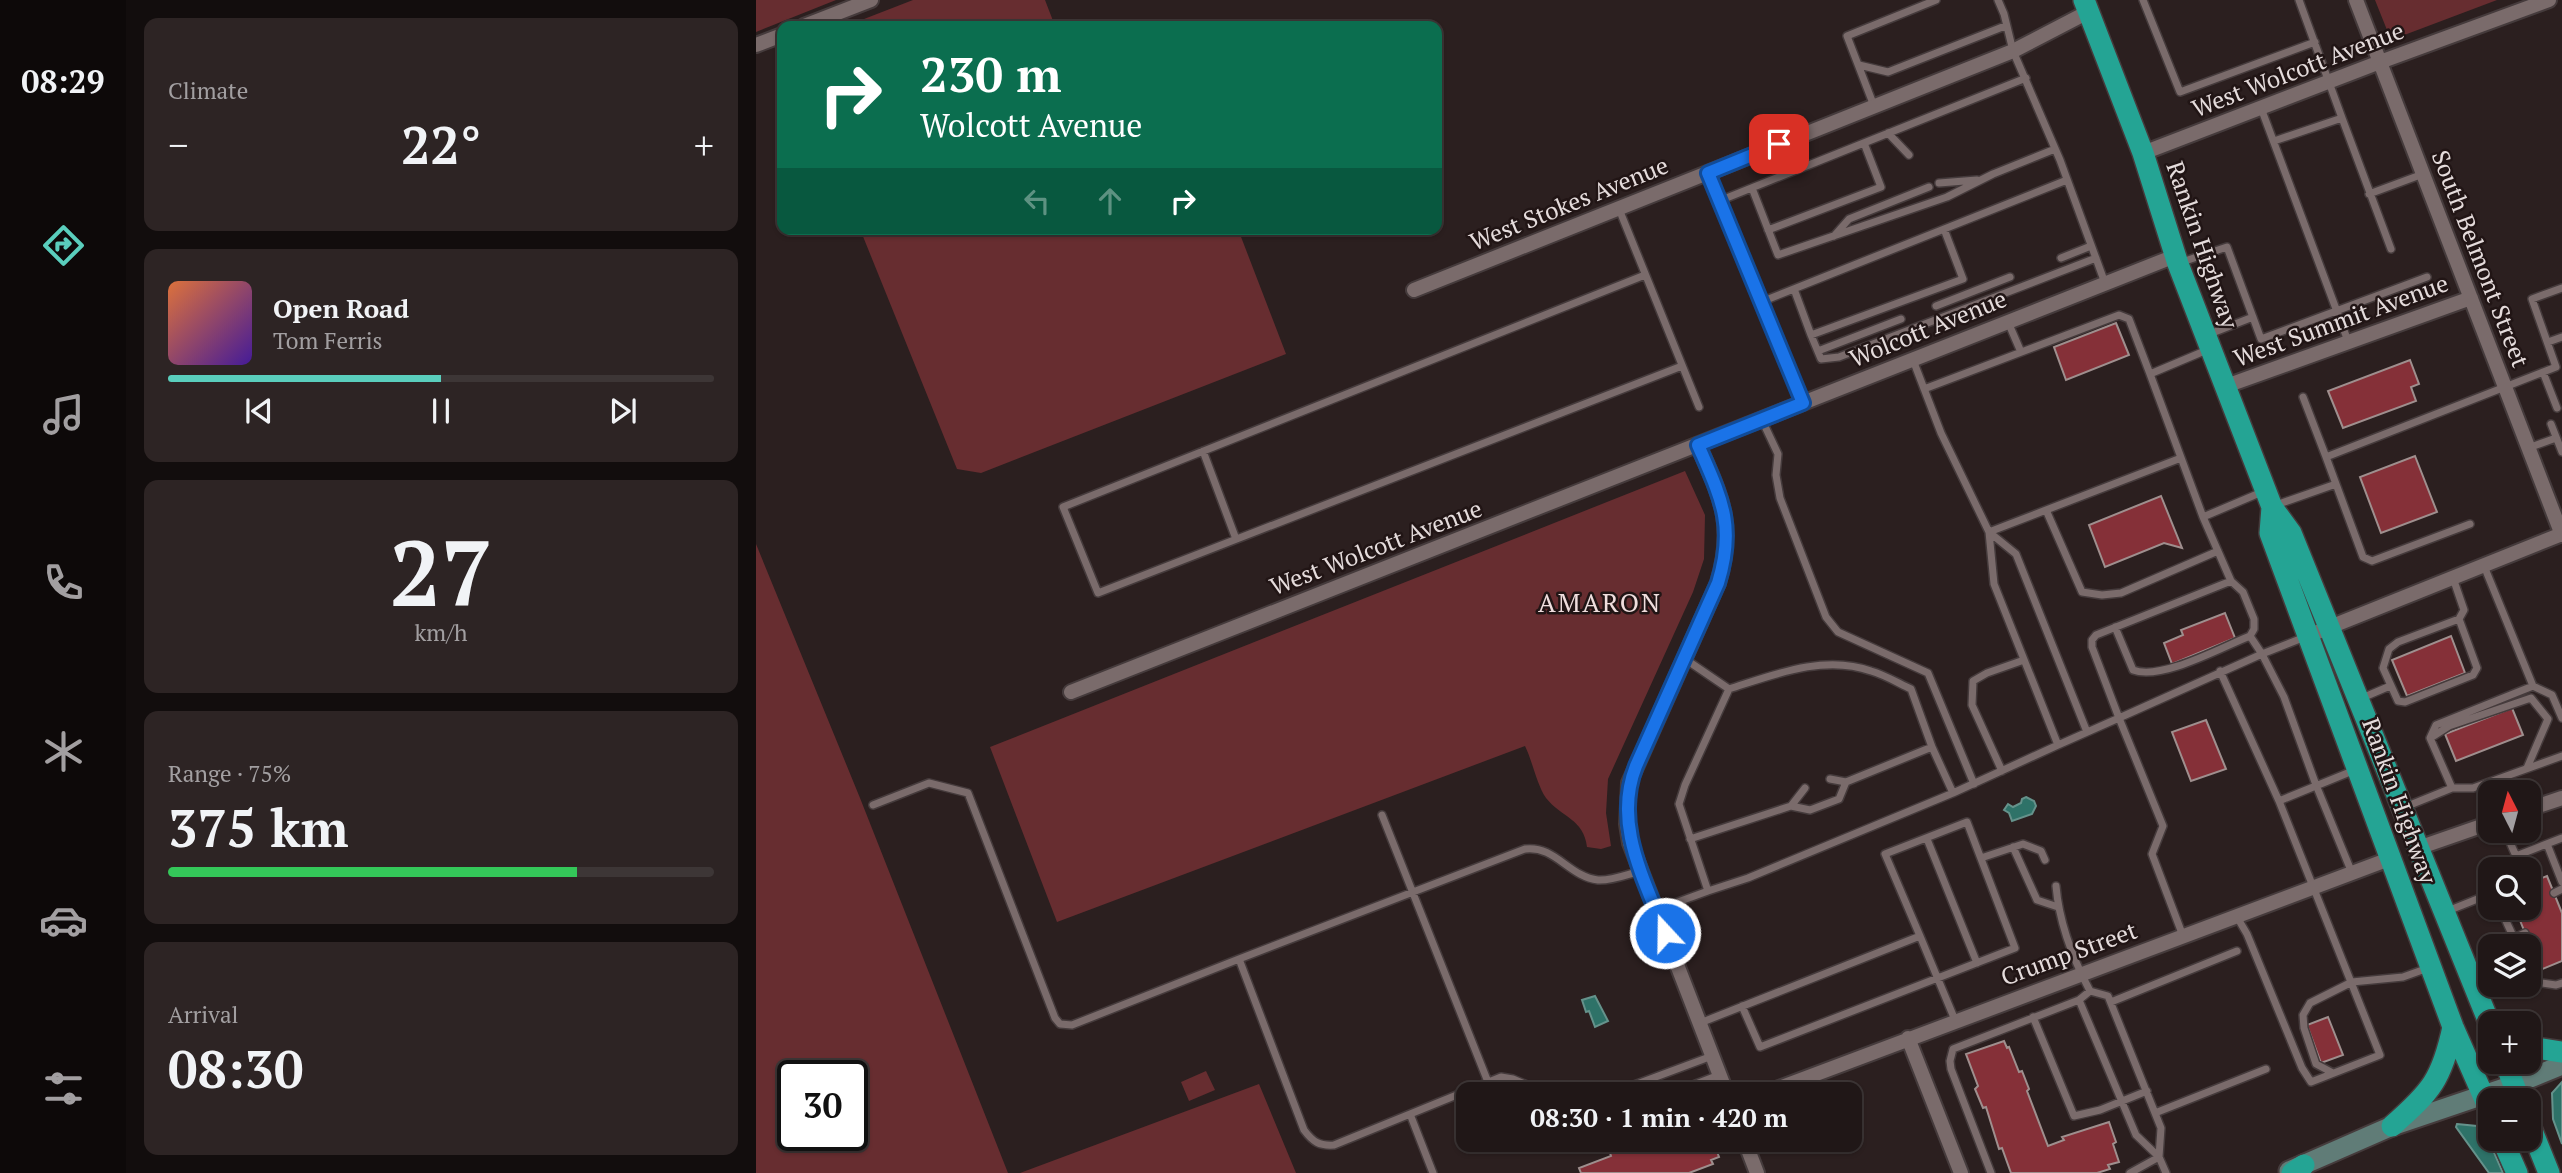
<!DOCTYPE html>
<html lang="en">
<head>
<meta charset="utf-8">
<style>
	body { margin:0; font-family:"PT Serif",serif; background:#2d2424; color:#f1f3f6; height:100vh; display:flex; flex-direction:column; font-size:26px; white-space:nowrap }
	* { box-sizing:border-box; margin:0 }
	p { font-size:23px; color:#a29fa1 }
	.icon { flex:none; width:38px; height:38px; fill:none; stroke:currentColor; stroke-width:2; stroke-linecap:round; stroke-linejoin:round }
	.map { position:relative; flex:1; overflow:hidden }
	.sheet { display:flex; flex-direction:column; gap:18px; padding:18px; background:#120d0d; width:630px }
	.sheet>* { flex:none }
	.banner { position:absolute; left:21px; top:21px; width:665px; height:214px; border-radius:14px; box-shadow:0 2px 5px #0004,0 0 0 2px #3d3636; background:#0b6e4f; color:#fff; overflow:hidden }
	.needle { width:46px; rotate:354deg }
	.tools { position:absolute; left:1722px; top:780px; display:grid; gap:14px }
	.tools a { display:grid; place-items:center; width:63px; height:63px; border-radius:14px; background:#201717; box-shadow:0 2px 5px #0004,0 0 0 2px #3d3636; font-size:35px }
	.speed { position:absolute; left:21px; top:1060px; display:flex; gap:14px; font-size:35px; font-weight:700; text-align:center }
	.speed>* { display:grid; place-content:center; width:91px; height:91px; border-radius:50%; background:#201717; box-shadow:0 2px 5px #0004,0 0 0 2px #3d3636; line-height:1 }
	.speed .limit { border:4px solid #111; border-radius:10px; background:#fff; color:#111 }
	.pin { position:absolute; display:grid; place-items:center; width:60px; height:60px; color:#fff; margin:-30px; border-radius:14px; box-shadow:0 4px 10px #0006 }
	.me { position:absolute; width:77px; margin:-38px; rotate:339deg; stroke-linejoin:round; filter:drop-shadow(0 0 5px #0008) }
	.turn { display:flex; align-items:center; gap:24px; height:147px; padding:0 28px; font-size:32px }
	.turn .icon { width:91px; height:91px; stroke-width:2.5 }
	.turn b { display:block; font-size:49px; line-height:60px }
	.lanes { display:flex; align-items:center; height:66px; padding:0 28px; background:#0003; justify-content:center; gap:35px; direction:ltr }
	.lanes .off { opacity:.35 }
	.big { font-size:52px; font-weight:800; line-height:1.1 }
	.sheet .widget { flex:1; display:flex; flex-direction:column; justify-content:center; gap:10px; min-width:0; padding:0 24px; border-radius:14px; background:#2d2424 }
	.sheet .dial { align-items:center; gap:0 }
	.dial b { font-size:91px; line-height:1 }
	.song { display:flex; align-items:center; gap:21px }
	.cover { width:84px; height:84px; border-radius:10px; background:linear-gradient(135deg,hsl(20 70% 55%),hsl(260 70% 35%)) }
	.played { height:7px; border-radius:4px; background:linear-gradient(90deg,#5acebd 50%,#3d3636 50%) }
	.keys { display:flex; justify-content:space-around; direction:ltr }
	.heat { display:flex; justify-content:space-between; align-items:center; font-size:38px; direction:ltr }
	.charge { height:10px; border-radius:5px; background:linear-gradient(90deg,#34c759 75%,#3d3636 0) }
	.trip { position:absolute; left:700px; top:1082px; width:406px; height:70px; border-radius:14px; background:#201717; box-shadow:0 2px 5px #0004,0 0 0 2px #3d3636; font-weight:800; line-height:70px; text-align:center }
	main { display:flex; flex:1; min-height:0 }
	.dock { display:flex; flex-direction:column; width:126px; justify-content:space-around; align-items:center; background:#0d0909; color:#a29fa1 }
	.dock .icon { width:49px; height:49px }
	.dock .active { color:#5acebd }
	.dock b { font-size:32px; color:#f1f3f6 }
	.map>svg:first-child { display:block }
	.green { fill:#672d30; fill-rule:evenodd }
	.water { fill:#2e7268; stroke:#65928b; stroke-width:2 }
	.building { fill:#853038; stroke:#9f8f8e; stroke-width:2 }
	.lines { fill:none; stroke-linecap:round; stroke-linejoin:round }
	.lane-casing { stroke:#453b3c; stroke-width:10 }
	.street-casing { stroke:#453b3c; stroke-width:18 }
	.secondary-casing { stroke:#453b3c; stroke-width:23 }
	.highway-casing { stroke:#453b3c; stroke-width:24 }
	.lane { stroke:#7a6b6b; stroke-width:7 }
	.street { stroke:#7a6b6b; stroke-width:14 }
	.secondary { stroke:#607c77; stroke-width:19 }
	.highway { stroke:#24a494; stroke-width:21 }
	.route-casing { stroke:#114b97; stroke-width:18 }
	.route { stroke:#1a73e8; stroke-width:12 }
	.labels { text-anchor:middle; stroke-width:5; stroke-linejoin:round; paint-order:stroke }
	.street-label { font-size:24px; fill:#e5dcdc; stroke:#211515 }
	.neighbourhood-label { font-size:26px; letter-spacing:2px; fill:#efdddd; stroke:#211515 }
</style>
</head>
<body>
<main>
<nav class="dock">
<b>08:29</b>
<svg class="icon active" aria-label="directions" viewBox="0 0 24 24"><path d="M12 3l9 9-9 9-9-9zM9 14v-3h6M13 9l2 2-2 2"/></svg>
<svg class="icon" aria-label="music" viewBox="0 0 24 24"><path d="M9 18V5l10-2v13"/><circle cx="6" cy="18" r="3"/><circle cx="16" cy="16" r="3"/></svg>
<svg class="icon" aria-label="phone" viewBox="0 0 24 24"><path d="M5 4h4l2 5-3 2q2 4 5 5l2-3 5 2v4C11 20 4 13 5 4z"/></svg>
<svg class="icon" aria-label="climate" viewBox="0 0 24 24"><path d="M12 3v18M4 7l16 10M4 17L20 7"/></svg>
<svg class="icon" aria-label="car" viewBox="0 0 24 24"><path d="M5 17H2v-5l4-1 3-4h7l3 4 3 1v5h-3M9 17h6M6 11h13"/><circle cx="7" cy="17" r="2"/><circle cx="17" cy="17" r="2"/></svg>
<svg class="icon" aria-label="filters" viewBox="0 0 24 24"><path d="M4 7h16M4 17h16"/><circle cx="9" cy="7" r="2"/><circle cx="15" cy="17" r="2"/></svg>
</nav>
<section class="sheet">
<div class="widget"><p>Climate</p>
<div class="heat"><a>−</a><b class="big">22°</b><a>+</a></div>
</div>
<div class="widget">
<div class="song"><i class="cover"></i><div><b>Open Road</b><p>Tom Ferris</p></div></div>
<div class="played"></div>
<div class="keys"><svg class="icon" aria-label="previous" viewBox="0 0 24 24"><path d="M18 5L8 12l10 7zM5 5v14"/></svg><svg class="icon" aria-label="pause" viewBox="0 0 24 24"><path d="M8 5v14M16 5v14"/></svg><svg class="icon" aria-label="next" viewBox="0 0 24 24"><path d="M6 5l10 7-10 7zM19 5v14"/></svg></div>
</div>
<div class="widget dial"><b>27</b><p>km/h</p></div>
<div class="widget"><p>Range · 75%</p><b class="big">375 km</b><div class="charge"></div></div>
<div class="widget"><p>Arrival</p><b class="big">08:30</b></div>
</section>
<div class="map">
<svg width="1806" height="1173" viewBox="0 0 1806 1173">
	<rect width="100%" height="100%" fill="#2b1f1f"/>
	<path class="green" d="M0,0H80L0,32Z
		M157,0H289L299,26H90Z
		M1619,0H1741L1635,40Z
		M104,229H482L530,354L225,473L201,469Z
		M929,471L949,515L948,559L937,592L852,779L850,813L855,846L845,849L831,847C828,819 805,817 790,798C781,785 776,760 769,746L301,922L234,747Z
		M0,544L104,798L252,1173H0ZM96,1076V1136H37V1076Z
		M450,1071L459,1090L433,1101L425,1082Z
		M503,1084L540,1173H264Z"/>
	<path class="water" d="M1270,797L1278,801L1280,806L1276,814L1256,821L1253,813L1248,810L1252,804L1257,807L1265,803L1266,799Z
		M839,996L852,1021L839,1027L833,1011L830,1012L826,1000Z
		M1806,1082V1144L1797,1119L1796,1093Z
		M1701,1124L1721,1126L1733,1141L1747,1173H1733L1700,1127Z"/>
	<path class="building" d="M1360,323L1373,355L1310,380L1298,347Z
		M1654,360L1663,384L1655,387L1660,401L1587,428L1572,391Z
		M1659,456L1681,512L1625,533L1604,477Z
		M1405,496L1426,548L1408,543L1349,567L1333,525Z
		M1469,613L1479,638L1416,664L1408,643L1427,635L1425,630Z
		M1695,636L1709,673L1651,696L1636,660Z
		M1756,708L1767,735L1700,761L1689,734Z
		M1450,720L1470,769L1435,781L1416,732Z
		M1791,876L1806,913V961L1784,970L1759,908H1773V883Z
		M1572,1017L1587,1055L1565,1063L1551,1025Z
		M1248,1041L1251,1048L1253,1047L1263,1072L1266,1071L1273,1089L1271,1091L1292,1146L1308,1140L1306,1137L1353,1122L1360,1142L1357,1144L1363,1162L1352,1165L1354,1169L1341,1173H1255L1246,1148L1243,1149L1230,1107L1227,1108L1219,1089L1222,1086L1210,1054Z
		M881,1139H956L963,1157L955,1160L957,1164L933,1173H825L823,1168L855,1156L853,1150Z"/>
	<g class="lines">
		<defs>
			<path id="lane" d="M1242,0L1248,14L1257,51L1304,160L1349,283
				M1387,0L1424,92L1559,42
				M1103,65L1132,72L1249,26
				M1118,106L1091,36L1180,0
				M1505,108L1592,341
				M1586,118L1635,249
				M1132,133L1153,155
				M1518,141L1586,118L1543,0
				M952,173L1047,403
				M1183,183L1221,180
				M996,188L1022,255L1191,197L1237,174L1299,149
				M1613,194L1667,174
				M963,201L1270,78
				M863,209L943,407
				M1012,230L1125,187L1108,143
				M1078,236L1093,219L1173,187
				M1305,258L1335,246
				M1423,263L1471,247L1505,339L1671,277
				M889,275L307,507L342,593L926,366
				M1038,289L1055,335L1207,279L1188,229
				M1005,302L1311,180
				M1180,306L1254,277
				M1252,322L1265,352
				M1055,335L1065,359L1083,357L1340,258
				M1451,335L1497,317
				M1792,342L1806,337
				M1062,351L1145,319
				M1157,360L1185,433L1233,532L1425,458
				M1787,372L1801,408
				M1168,389L1363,315L1373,319L1394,374
				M1547,397L1570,457
				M1006,420L1022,454L1020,475L1024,498L1070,617L1082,632L1172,673L1218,784
				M1795,424L1806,452
				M1772,448L1800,438
				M447,451L480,539
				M1580,484L1607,557L1616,561L1714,524
				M1506,492L1447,517L1475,581L1487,592L1498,619V629L1494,636L1506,654L1549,637
				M1517,506L1580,484L1570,457L1800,367L1776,299L1806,288
				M1290,510L1326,592L1346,595L1365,593L1462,551
				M1447,517L1394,374L1451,350
				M1233,532L1238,584L1302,745L1363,718L1336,647V640L1340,635L1475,581
				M1233,532L1260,554L1331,732
				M1728,566L1777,686
				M1697,578L1708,610L1703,619L1642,642L1633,649L1627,668L1642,701L1649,702L1717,675L1721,668L1703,619
				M1359,627L1377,670C1405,681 1466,647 1494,636
				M1464,671L1523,801L1624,1055L1555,1082L1546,1068L1491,934L1481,917
				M1606,698L1634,686
				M1676,737L1693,726L1775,698L1792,719L1771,768
				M1246,771L1216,705L1217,681L1231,673L1268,660
				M1074,779L1090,782
				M1696,788L1674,738L1680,725L1777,686L1796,695L1806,718
				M1197,793L1302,745
				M1523,801L1599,770
				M117,805L173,783L212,793L299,1018L304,1024L316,1025L483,959
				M1035,806L1049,788
				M1649,807L1696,788H1717L1806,756
				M626,815L732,1082
				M1749,831L1760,856L1806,838
				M934,839L1035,806L1054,810L1083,799L1090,782L1176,747
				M1171,839L1221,963
				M1791,844L1806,882
				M1257,847L1281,900L1302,907
				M1225,858L1267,844L1285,851L1289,860
				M1752,870L1760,856
				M1300,886C1303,921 1317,959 1334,991L1352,996L1405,1128L1403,1157L1410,1173
				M952,891L992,878L1197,793L1176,747L1155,689C1142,683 1129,675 1115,671C1068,654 1017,675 973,689
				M1798,893L1806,889
				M1744,908L1762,947
				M900,910L952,891L923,804L929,785L973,689L929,659
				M1689,912L1734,894
				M1747,915L1760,909
				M1427,936L1396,854L1407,826L1363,718L1506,654L1528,697L1560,785L1596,873
				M1758,938L1769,933
				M1773,956L1778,955
				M1773,970L1778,982L1800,985L1806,983
				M1334,991L1323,1000L1380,1135L1403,1157L1374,1173
				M1355,1002L1481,951
				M986,1006L1004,1047L1259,948L1211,822L1129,854L1164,936
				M1277,1017L1318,1116L1344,1110L1391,1091
				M944,1023L1164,936L1199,1020
				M1577,1073L1560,1064L1548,1028L1547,1015L1554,1003L1596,982L1647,977L1672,968
				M792,1094L757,1079L745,1077L578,1145C563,1146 557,1142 548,1130L483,959L769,849C799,845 813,877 842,880C856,881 872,874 885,871
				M854,1094L956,1056
				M914,1094L963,1075
				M1399,1113L1510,1069
				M654,1114L677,1173
				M1235,1173L1195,1069L1194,1061L1197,1049L1323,1000"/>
			<path id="street" d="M1600,0L1806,535
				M48,26L115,0
				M0,45L26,35
				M1387,153L1624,62L1793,0
				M658,290L1257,51L1332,12
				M1470,386L1715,298
				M942,445C966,498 979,525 962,583L873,783L871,824L874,843L971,1094
				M1554,635L1806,534
				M315,692L1419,256
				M1773,809L1806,798
				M1662,848L1734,823
				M1152,1038L1205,1173
				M1007,1094L1636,858
				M988,1139L1001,1173"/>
			<path id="secondary" d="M1533,1171L1636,1126L1757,1085L1806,1065"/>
			<path id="highway" d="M1328,0L1387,153L1422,264L1516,507L1535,533L1734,1025
				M1516,507L1514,533L1697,1027L1734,1111
				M1773,1047L1806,1052
				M1749,1062L1764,1101
				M1773,1123L1793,1173
				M1636,1126C1675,1092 1686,1079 1697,1027
				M1746,1139L1761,1173
				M1536,1173L1548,1165"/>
		</defs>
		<use href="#lane" class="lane-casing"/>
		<use href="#street" class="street-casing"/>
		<use href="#secondary" class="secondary-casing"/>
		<use href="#highway" class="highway-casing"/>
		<use href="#lane" class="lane"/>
		<use href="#street" class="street"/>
		<use href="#secondary" class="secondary"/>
		<use href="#highway" class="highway"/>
	</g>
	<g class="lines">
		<defs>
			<path id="route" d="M909,933C888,878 857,824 880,766L962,583C980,525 965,498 942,445L1047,403L952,173L1023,144"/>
		</defs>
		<use href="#route" class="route-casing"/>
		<use href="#route" class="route"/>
	</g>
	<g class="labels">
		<g class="street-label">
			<text transform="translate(1542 70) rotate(-21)" y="8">West Wolcott Avenue</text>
			<text transform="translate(813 204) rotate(-22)" y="8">West Stokes Avenue</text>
			<text transform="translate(1446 245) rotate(71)" y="8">Rankin Highway</text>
			<text transform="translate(1724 259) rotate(69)" y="8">South Belmont Street</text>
			<text transform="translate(1585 321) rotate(-20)" y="8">West Summit Avenue</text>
			<text transform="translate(1172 329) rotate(-22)" y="8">Wolcott Avenue</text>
			<text transform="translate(620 548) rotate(-21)" y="8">West Wolcott Avenue</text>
			<text transform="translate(1643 801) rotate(70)" y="8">Rankin Highway</text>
			<text transform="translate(1313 954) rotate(-20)" y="8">Crump Street</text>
		</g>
		<g class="neighbourhood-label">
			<text x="844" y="612">AMARON</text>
		</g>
	</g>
</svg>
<div class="tools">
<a><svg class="needle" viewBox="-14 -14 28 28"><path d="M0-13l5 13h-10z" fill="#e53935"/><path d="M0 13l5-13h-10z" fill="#a29fa1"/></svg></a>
<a><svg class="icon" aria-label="search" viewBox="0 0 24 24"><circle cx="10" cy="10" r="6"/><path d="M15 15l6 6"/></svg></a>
<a><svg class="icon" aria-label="layers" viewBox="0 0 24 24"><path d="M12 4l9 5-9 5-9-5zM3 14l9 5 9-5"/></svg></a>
<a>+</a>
<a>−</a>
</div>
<div class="speed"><div class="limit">30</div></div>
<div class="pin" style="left:1023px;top:144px;background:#d93025"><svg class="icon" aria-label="arrive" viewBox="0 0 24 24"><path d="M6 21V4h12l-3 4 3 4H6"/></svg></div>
<svg class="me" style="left:909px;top:933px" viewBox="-20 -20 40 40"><circle r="17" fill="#1a73e8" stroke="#fff" stroke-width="3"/><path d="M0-11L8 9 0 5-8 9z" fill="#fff"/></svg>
<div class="trip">08:30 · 1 min · 420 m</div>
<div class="banner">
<div class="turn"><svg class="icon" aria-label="right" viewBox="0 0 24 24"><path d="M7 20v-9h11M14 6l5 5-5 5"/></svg><div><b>230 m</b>Wolcott Avenue</div></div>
<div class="lanes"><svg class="icon off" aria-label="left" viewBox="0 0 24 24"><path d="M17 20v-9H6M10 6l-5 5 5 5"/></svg><svg class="icon off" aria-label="ahead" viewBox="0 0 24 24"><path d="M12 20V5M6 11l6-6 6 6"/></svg><svg class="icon" aria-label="right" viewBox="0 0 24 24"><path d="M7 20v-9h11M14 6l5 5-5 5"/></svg></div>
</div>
</div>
</main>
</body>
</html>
